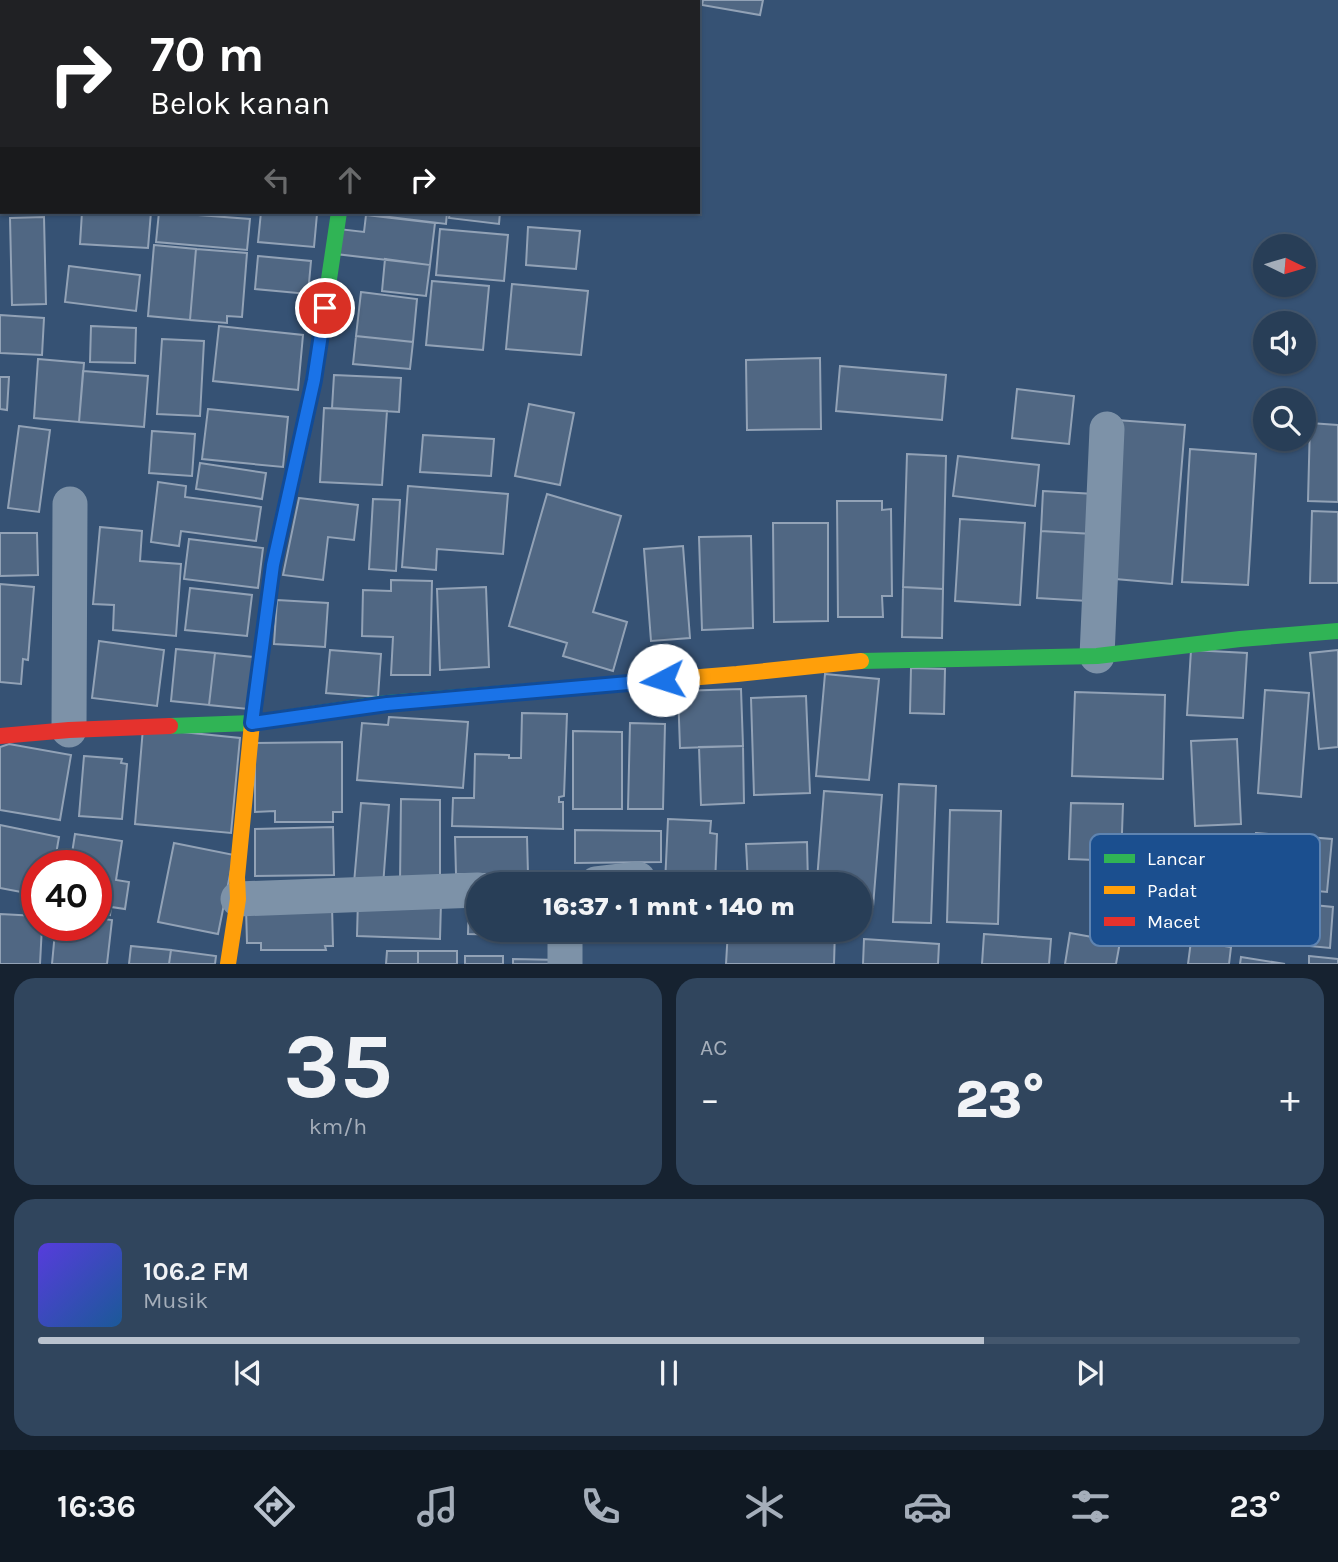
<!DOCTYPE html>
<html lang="id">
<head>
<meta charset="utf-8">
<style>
	body { margin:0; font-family:Karla,sans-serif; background:#30455d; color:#f1f3f6; height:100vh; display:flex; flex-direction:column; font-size:26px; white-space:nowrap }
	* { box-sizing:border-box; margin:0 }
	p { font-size:23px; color:#a5aeba }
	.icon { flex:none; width:38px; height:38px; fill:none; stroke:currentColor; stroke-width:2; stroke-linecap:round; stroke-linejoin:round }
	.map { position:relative; height:964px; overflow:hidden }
	.side { display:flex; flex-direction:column; gap:14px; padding:14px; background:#162230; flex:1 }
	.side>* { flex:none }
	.top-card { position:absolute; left:0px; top:0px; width:700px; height:214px; box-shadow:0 2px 5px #0004,0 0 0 2px #44576d; background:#202124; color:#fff; overflow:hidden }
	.needle { width:46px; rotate:95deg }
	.fabs { position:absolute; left:1253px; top:234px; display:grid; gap:14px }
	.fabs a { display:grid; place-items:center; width:63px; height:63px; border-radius:50%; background:#283e57; box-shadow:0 2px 5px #0004,0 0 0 2px #44576d; font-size:35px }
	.speed { position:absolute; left:21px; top:850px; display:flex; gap:14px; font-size:35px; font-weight:700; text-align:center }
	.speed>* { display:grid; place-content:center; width:91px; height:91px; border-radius:50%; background:#283e57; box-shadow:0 2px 5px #0004,0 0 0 2px #44576d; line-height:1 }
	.speed .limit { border:10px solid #d22; background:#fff; color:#111 }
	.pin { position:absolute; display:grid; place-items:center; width:60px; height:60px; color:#fff; margin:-30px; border:4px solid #fff; border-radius:50%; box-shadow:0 2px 7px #0007 }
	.me { position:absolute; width:77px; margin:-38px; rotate:265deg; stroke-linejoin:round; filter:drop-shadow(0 0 5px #0008) }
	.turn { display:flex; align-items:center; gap:24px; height:147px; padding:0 35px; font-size:32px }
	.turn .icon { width:91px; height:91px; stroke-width:2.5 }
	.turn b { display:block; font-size:49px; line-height:60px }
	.lanes { display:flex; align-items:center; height:66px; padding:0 35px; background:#0003; justify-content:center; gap:35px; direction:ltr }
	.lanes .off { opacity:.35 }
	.big { font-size:52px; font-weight:800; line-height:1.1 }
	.side .tile { flex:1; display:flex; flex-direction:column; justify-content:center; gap:10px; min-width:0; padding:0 24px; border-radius:21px; background:#30455d }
	.side .dial { align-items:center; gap:0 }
	.dial b { font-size:91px; line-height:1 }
	.song { display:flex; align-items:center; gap:21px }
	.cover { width:84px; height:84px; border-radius:10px; background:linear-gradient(135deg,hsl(250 70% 55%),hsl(210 70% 35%)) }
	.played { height:7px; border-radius:4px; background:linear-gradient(90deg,#b9c2ce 75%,#44576d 75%) }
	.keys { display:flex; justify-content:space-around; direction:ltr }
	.heat { display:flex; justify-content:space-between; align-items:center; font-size:38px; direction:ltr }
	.side .tiles { flex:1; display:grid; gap:14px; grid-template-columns:1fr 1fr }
	.tile:last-child { grid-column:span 2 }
	.trip { position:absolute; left:466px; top:872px; width:406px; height:70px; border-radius:35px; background:#283e57; box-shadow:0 2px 5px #0004,0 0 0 2px #44576d; font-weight:800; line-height:70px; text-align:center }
	.dock { display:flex; height:112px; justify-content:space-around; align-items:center; background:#101923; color:#a5aeba }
	.dock .icon { width:49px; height:49px }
	.dock .active { color:#b9c2ce }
	.dock b { font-size:32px; color:#f1f3f6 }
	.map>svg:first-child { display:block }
	.building { fill:#506783; stroke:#92a2b6; stroke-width:2 }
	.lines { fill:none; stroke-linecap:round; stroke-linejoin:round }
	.street { stroke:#7d92a8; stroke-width:35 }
	.fast { stroke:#30b455; stroke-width:16 }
	.slow { stroke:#ff9f0a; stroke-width:16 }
	.jam { stroke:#e5322d; stroke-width:16 }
	.route-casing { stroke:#114b97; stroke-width:18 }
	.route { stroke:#1a73e8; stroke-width:12 }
	.key { fill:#1b4f8f; stroke:#5f84b1; stroke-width:2 }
	.key-label { font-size:19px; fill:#fff }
</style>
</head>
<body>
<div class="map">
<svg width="1338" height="964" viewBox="0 0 1338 964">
	<rect width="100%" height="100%" fill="#365274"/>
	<path class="building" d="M97,0H173V2H97Z
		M254,0H341L342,2H254Z
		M703,0H763L760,15L702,5Z
		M82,212H151L148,248L80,244Z
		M159,212L250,219L247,250L156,242Z
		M261,212L317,214L314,247L258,242Z
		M349,212H447L446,224Z
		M450,212H500L499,224L449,218Z
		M366,215L435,223L430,265L336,254L339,229L364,232Z
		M44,217L46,304L12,305L10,218Z
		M528,227L580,231L576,269L526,265Z
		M440,229L508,235L504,281L436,275Z
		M154,245L196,249L190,320L148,316Z
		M196,249L247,253L242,317L227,316V323L190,320Z
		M258,256L311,261L308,294L255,289Z
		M385,259L430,265L426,296L382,291Z
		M69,266L140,275L136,311L65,302Z
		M432,281L489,286L483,350L426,345Z
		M512,284L588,291L581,355L506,349Z
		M361,292L417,299L413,342L356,336Z
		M0,315L44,318L42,355L0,353Z
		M91,326L136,328L135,363L90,362Z
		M219,326L303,335L298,390L213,381Z
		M356,336L413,342L410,369L353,364Z
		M162,339L204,341L200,416L157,414Z
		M820,358L821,429L747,430L746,360Z
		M38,359L84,363L79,422L34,418Z
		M840,366L946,375L942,420L836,411Z
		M83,371L148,376L144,427L79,422Z
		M334,375L401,378L399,412L332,408Z
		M0,377H9L7,410L0,409Z
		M1017,389L1074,396L1069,444L1012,438Z
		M529,404L574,413L560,485L515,476Z
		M324,408L387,411L382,485L320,482Z
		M208,409L288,417L283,467L202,459Z
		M1116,420L1185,425L1172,584L1104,578Z
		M1310,423L1338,425V502L1308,501Z
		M19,426L50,430L39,512L8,508Z
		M152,431L195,434L192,476L149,473Z
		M423,435L494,439L491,476L420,472Z
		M1190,449L1256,454L1248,585L1182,582Z
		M907,454L946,456L943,589L903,587Z
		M958,456L1039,465L1035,506L953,496Z
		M200,463L266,473L262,499L196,489Z
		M158,482L186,486L185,497L261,507L256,541L181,531L179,546L151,542Z
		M408,486L508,494L503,554L437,549L436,570L402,567Z
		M1043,491L1095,494L1093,534L1041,531Z
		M547,494L621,516L593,612L627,622L613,671L563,656L567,643L509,626Z
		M299,498L358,505L354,540L328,537L323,580L283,575Z
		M373,499L400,500L396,571L369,569Z
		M837,501H882V510L891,509L892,596H882L883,617H838Z
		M1312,511L1338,512V583H1310Z
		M960,519L1025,523L1020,605L955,601Z
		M773,523H828V621L774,622Z
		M100,527L142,531L140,561L181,564L176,636L113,630L114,605L93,604Z
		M1041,531L1093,534L1088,601L1037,598Z
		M0,533H37L38,575L0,576Z
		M751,536L753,628L702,630L699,537Z
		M189,539L263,548L258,588L184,579Z
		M683,546L690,638L651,641L644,549Z
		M391,580L432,581L430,675H391L393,637L362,636L363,590L391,591Z
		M0,584L34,587L28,660L23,659L21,684L0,682Z
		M486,587L489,667L440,670L437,589Z
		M903,587L943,589L942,638L902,637Z
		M190,588L252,595L247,636L185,630Z
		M277,600L328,603L325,647L274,644Z
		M99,641L164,650L157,706L92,698Z
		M176,649L215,653L209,705L171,701Z
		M330,650L381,654L378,697L326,693Z
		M1191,650L1247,653L1243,718L1187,715Z
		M1338,650V747L1319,749L1310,653Z
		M215,653L253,657L248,709L209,705Z
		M911,668L945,669L944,714L910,713Z
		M825,674L879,679L869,780L816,776Z
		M741,689L743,746L680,748L678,691Z
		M1265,690L1309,693L1301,797L1258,793Z
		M1075,692L1165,695L1163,779L1072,776Z
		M806,696L810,793L754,795L751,698Z
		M522,713L567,714L564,796L559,797V802H563V829L452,826L453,798H474L475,754L509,755V758H521Z
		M389,717L468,722L463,788L357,780L362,723L388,725Z
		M630,723L665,724L663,809H628Z
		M143,728L240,738L231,833L135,824Z
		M573,731L622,732V809H573Z
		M1237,739L1241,824L1195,826L1191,741Z
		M342,742V812H333V822H275V811L255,812V743Z
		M9,744L71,755L60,820L0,810V747Z
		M743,746L744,803L701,805L699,747Z
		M84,756L122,759L121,763L127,764L122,819L79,816Z
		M899,784L936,786L931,923L893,922Z
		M824,791L882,795L873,907L859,906V884H834V882L817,880Z
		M401,799L440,800V883H400Z
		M361,803L389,805L383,886L354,883Z
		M1071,803L1123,804L1121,861L1069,859Z
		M950,810L1001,811L998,924L947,922Z
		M668,819L711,821L710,833L717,834L715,884H665Z
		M0,825L59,837L54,866H37V895L0,888Z
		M333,827L334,875L255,876V829Z
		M575,830L661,831V862L575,863Z
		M1256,833L1332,839L1327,892L1252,885Z
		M75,834L122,841L116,880L129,882L125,909L111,907L110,915L96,912V866H70Z
		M455,837H527L528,874H456Z
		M807,842L808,884H748L746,844Z
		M174,843L234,855L218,934L158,922Z
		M469,896H478V929H547V936L468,934Z
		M358,899L441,902L440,939L357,936Z
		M1251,899L1333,907L1330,948L1248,940Z
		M332,906L333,946H325L326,950H261V943H247L246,907Z
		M0,914L37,916V926H42L40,964H0Z
		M96,918L112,920L107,964H52L55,932L65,934L66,926H96Z
		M776,929H835L834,964H726L728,930L775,933Z
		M1070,933L1120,942L1116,964H1065Z
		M984,934L1051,939L1049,964H982Z
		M864,939L939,944L938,964H863Z
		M1191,941L1231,947L1229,964H1188Z
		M131,946L171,950L169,964H129Z
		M171,950L216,956L215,964H169Z
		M387,951H418V964H386Z
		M418,951H457V964H418Z
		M465,956H503V964H465Z
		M1309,956L1338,959V964H1309Z
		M1241,957L1285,964H1240Z
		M513,959L560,960V964H513Z"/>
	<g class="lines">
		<path class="street" d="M380,2V0
			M1097,656L1107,429
			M69,730L70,504
			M596,884L638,879
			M238,899L478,890
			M565,929V964"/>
		<path class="fast" d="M268,606L273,565L314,380L339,212
			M861,661L1097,656L1240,639L1338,631
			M170,726L252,723L387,703L615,684"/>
		<path class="slow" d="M615,684L737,674L861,661
			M228,964L238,899L237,877L252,723L268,606"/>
		<path class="jam" d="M0,736L69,730L170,726"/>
	</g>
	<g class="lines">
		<defs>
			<path id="route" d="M325,308L314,380L273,565L252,723L387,704L663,680"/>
		</defs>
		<use href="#route" class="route-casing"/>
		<use href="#route" class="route"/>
	</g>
	<rect x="1090" y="834" width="230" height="112" rx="10" class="key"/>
	<rect x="1104" y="854" width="31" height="9" fill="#30b455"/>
	<rect x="1104" y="886" width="31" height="8" fill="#ff9f0a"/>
	<rect x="1104" y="917" width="31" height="9" fill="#e5322d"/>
	<g class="key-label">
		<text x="1147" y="865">Lancar</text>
		<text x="1147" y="897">Padat</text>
		<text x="1147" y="928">Macet</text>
	</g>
</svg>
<div class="fabs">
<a><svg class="needle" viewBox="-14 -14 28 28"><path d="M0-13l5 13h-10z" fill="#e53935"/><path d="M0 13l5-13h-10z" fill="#a5aeba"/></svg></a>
<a><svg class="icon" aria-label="sound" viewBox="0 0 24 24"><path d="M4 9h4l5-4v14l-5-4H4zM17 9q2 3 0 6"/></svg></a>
<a><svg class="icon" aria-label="search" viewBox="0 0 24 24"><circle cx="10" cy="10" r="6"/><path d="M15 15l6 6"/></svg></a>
</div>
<div class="speed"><div class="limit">40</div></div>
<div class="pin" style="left:325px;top:308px;background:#d93025"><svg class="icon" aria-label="arrive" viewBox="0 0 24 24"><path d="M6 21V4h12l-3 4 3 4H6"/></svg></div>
<svg class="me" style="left:663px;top:680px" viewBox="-20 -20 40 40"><circle r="19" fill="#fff"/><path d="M0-13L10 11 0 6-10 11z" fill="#1a73e8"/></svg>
<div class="trip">16:37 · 1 mnt · 140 m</div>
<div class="top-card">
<div class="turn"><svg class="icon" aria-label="right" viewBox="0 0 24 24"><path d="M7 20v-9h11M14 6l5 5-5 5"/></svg><div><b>70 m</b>Belok kanan</div></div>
<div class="lanes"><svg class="icon off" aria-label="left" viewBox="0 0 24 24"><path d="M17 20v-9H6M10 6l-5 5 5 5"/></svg><svg class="icon off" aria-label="ahead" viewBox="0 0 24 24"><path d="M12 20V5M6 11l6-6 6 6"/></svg><svg class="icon" aria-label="right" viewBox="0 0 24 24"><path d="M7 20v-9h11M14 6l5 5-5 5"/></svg></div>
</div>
</div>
<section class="side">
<div class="tiles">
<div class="tile dial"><b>35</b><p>km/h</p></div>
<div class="tile"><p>AC</p>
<div class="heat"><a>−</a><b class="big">23°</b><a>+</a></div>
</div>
<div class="tile">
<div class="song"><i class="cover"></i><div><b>106.2 FM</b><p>Musik</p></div></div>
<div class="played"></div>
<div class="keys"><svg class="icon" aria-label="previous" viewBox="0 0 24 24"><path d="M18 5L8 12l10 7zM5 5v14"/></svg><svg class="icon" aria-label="pause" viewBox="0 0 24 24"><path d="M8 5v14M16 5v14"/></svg><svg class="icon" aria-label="next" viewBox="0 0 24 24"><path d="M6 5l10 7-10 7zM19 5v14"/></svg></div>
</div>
</div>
</section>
<nav class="dock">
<b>16:36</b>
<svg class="icon active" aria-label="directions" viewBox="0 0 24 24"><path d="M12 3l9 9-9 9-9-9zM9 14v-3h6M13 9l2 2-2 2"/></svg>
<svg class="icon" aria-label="music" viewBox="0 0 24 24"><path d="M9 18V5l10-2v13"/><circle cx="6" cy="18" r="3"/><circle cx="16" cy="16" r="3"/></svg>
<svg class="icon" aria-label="phone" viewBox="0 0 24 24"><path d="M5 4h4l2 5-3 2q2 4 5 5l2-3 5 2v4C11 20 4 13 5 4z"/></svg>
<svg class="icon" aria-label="climate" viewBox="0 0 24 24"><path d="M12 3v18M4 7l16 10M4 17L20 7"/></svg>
<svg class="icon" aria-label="car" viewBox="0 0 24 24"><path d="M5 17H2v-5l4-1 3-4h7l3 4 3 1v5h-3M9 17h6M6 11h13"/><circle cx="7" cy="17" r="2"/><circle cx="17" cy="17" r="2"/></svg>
<svg class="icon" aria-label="filters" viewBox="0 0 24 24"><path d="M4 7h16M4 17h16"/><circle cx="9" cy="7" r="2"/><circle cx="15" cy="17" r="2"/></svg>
<b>23°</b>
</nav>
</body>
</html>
